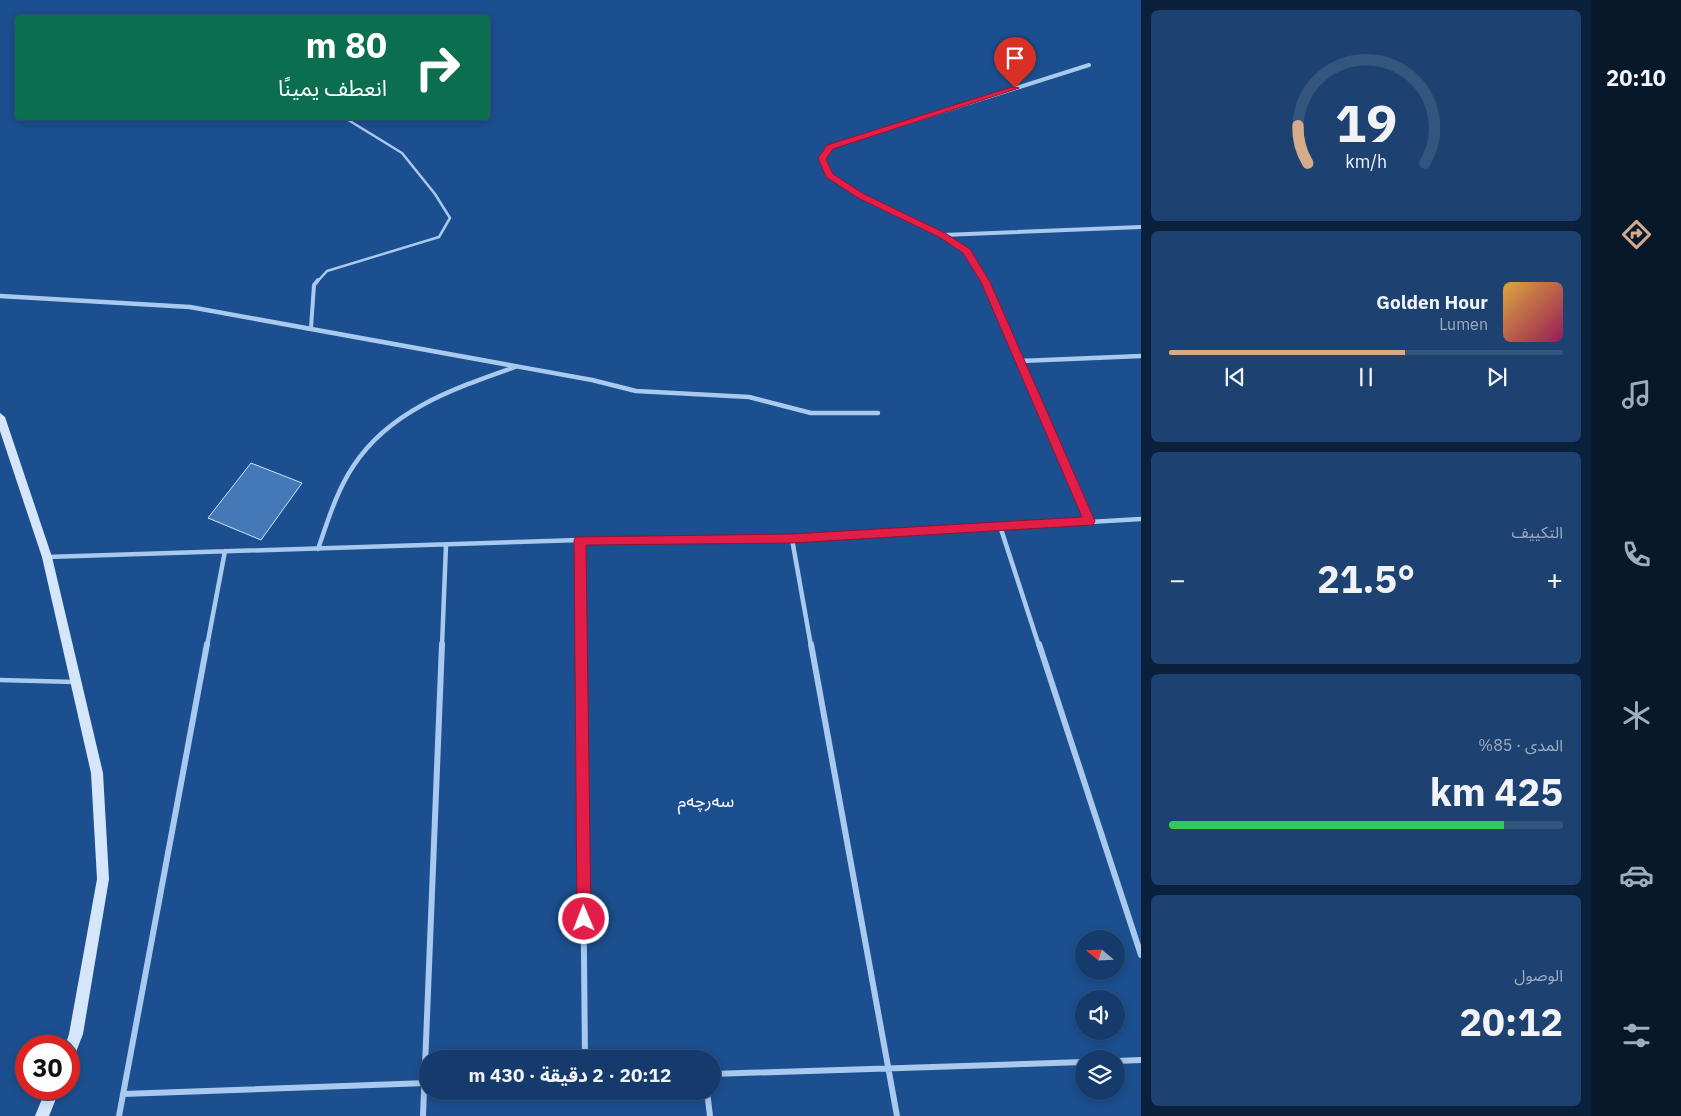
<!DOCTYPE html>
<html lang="ar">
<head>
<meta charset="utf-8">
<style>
	body { margin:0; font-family:"IBM Plex Sans","Noto Sans Arabic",sans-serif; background:#1d4271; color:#f1f3f6; direction:rtl; height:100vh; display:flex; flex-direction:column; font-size:19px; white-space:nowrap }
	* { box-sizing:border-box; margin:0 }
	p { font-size:16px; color:#9dadc1 }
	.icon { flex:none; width:28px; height:28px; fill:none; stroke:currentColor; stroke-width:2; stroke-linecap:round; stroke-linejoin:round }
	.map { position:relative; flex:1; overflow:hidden; direction:ltr }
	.sheet { display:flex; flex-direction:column; gap:10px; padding:10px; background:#0b203b; width:450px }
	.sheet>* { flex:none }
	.top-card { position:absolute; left:15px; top:15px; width:475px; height:105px; border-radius:5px; box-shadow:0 2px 8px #0003,0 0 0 1px #33557e; direction:rtl; background:#0b6e4f; color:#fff; overflow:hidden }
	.needle { width:32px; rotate:289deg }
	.controls { position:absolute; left:1075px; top:930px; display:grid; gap:10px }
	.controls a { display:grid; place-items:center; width:50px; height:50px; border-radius:50%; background:#143b6b; box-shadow:0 2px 8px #0003,0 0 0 1px #33557e; font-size:25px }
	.speed { position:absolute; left:15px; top:1035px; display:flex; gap:10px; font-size:25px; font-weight:700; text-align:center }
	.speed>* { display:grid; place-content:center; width:65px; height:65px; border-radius:50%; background:#143b6b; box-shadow:0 2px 8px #0003,0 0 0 1px #33557e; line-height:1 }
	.speed .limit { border:8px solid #d22; background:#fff; color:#111 }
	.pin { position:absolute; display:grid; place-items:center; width:42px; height:42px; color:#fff; margin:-51px -21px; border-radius:50% 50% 50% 0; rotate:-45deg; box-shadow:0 0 5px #0007 }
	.pin .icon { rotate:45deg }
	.me { position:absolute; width:55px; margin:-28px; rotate:359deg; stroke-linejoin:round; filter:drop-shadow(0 0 4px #0008) }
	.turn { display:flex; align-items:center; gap:18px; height:105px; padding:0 20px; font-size:22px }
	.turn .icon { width:65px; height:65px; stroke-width:2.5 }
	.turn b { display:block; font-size:35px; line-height:42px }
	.big { font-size:38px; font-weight:700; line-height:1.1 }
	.sheet .card { flex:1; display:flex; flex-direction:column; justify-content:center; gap:8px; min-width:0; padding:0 18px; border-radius:8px; background:#1d4271 }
	.sheet .dial { align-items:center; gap:0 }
	.dial svg { height:130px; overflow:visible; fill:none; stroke:#33557e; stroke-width:7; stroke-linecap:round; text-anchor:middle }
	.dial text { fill:#f1f3f6; stroke:none }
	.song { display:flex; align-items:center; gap:15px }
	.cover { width:60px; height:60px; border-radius:8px; background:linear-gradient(135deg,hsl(40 70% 55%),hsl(330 70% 35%)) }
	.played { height:5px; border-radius:2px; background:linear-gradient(90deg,#d6ab8b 60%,#33557e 60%) }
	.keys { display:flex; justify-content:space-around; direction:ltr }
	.heat { display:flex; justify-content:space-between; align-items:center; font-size:28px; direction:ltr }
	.charge { height:8px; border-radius:4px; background:linear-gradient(90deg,#34c759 85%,#33557e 0) }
	.trip { position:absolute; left:419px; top:1050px; width:302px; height:50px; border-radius:25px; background:#143b6b; box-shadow:0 2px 8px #0003,0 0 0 1px #33557e; font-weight:700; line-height:50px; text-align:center; direction:rtl }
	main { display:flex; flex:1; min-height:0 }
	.tabs { display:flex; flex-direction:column; width:90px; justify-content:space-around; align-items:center; background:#08182b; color:#9dadc1 }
	.tabs .icon { width:35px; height:35px }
	.tabs .current { color:#d6ab8b }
	.tabs b { font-size:22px; color:#f1f3f6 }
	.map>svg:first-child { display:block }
	.building { fill:#4478b7; stroke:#cfe3fa }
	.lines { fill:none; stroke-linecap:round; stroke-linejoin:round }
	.service-far2 { stroke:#a9c9ee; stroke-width:2.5 }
	.service-far1 { stroke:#a9c9ee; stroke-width:4 }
	.service { stroke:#a9c9ee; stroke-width:4.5 }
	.minor-far2 { stroke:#a9c9ee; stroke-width:4 }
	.minor-far1 { stroke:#a9c9ee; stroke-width:4.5 }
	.minor { stroke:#a9c9ee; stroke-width:6 }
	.secondary { fill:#d6e6fa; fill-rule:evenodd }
	.route { fill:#e11d48; stroke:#92132f }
	.labels { text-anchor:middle; stroke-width:5; stroke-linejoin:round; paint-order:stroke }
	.quarter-label { font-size:18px; fill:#fff; stroke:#1b4f8f }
</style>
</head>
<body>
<main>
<nav class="tabs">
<b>20:10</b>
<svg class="icon current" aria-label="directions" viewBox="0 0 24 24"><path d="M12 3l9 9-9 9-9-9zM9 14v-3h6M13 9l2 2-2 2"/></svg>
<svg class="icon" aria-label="music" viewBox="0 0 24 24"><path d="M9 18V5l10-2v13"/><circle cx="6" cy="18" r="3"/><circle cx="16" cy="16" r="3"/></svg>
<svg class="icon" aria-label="phone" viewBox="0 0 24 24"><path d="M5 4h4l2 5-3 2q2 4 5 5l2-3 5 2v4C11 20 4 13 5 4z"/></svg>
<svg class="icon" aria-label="climate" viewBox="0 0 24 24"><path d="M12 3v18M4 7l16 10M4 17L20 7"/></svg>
<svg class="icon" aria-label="car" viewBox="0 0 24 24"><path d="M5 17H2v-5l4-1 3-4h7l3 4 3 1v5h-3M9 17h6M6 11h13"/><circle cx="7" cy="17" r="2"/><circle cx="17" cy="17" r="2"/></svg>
<svg class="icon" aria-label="filters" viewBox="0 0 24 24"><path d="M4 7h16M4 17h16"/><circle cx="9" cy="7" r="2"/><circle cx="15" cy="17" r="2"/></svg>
</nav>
<section class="sheet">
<div class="card dial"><svg viewBox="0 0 100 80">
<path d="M14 69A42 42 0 1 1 86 69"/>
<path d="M14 69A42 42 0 0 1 8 46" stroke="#d6ab8b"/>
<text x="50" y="56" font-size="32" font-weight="700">19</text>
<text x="50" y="72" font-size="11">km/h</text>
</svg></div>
<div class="card">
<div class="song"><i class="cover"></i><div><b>Golden Hour</b><p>Lumen</p></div></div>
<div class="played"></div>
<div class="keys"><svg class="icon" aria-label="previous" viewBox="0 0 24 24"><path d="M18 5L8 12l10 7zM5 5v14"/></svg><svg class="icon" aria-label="pause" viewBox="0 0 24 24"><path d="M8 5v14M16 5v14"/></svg><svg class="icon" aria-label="next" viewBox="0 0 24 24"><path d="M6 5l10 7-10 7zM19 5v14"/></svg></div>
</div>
<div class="card"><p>التكييف</p>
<div class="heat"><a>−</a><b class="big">21.5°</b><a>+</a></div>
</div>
<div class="card"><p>المدى · 85%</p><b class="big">425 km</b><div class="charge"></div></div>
<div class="card"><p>الوصول</p><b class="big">20:12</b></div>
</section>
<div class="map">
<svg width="1141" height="1116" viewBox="0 0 1141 1116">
	<rect width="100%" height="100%" fill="#1b4f8f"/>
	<path class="building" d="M251,463L302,483L261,540L208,518Z"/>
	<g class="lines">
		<path class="service-far2" d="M317,282L327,271L439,237L450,218L435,194L402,153L345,118"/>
		<path class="service-far1" d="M311,328L314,285L318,280"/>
		<path class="service" d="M0,680L74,682"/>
		<path class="minor-far2" d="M943,235L1141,227
			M985,282L967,251L942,235L861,196L829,175L822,158L830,147L1089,65"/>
		<path class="minor-far1" d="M984,280L1089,521
			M0,296L190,307L592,380L636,391L749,397L811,413H878
			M1021,361L1141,356
			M1000,526L1039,646
			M792,539L811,646
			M580,540L581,646
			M318,549C328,520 337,490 354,465C391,409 456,388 515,367
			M47,557L580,540L792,539L1141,519
			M207,646L225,551
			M442,646L446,545"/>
		<path class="minor" d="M581,644L585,1059
			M811,644L897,1116
			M1039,644L1141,955
			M1116,1061L1141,1060
			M712,1074L1084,1062
			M707,1091L710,1116
			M123,1094L427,1083
			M119,1116L207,644
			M423,1116L442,644"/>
		<path class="secondary" d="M0,413L5,417L52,557L103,773L109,879L83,1034L74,1057L69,1059V1046H65L69,1034L97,879L91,773L42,557L0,431Z
			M46,1089H60L49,1116H35Z"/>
	</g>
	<path class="route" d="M1012,87L1019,88L833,149L826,159L833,174L864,194L945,233L970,249L990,282L1095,521L1093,525L792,543L586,545L591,919L589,924L584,926L579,924L577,919L574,540L576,537L792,534L1082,517L981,282L963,253L939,237L858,198L826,177L818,158L827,145Z"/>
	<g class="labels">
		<g class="quarter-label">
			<text x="706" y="807">سەرچەم</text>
		</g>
	</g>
</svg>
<div class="controls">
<a><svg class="needle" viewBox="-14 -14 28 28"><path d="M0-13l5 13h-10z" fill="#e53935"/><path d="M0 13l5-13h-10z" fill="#9dadc1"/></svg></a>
<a><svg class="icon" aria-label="sound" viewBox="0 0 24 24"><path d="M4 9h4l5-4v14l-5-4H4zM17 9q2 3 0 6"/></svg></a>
<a><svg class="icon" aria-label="layers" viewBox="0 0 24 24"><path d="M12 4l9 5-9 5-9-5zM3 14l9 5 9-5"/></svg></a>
</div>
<div class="speed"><div class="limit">30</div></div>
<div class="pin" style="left:1015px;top:88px;background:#d93025"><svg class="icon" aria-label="arrive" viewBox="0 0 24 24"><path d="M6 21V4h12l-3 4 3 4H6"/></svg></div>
<svg class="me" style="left:584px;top:919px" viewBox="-20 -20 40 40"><circle r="17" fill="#e11d48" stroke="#fff" stroke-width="3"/><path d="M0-11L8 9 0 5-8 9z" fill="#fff"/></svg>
<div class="trip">20:12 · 2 دقيقة · 430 m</div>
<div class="top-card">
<div class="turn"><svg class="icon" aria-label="right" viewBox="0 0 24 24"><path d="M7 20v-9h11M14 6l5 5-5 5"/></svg><div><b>80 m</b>انعطف يمينًا</div></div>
</div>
</div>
</main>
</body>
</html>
